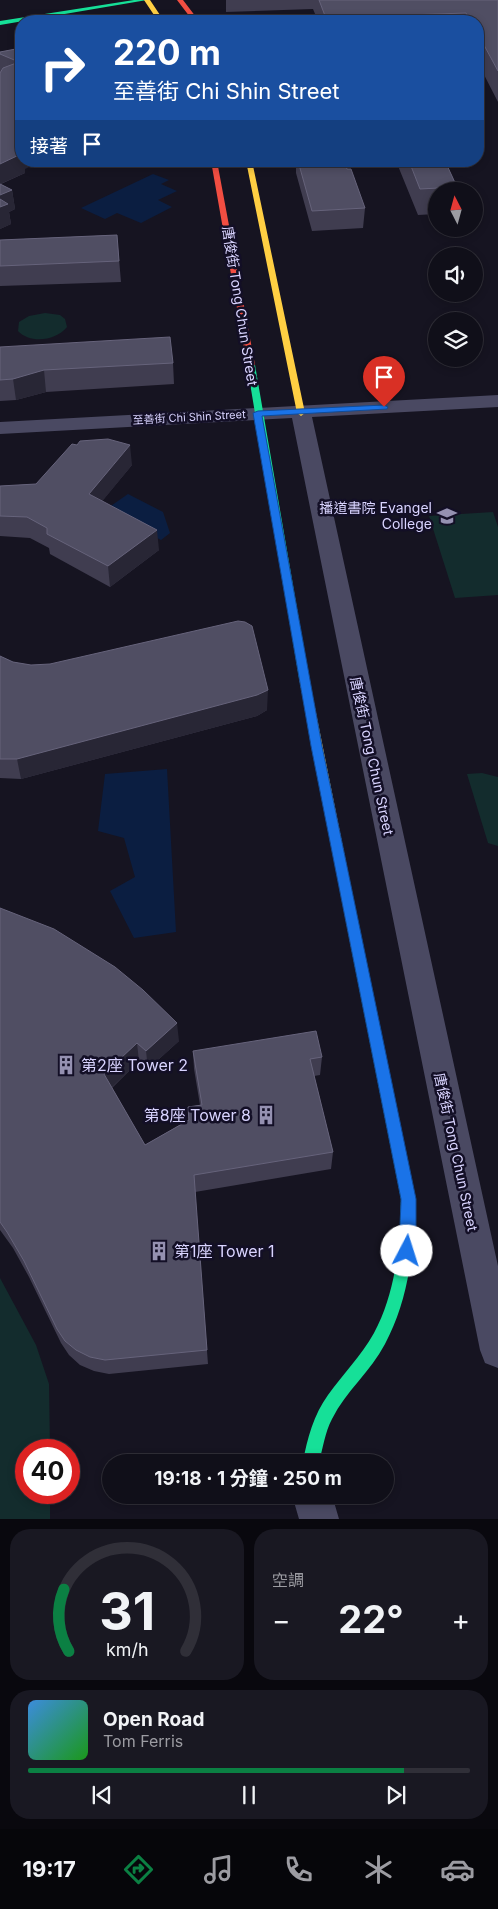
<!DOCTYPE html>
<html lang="zh-TW">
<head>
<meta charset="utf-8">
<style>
	body { margin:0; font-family:Inter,"Noto Sans TC",sans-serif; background:#191822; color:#f1f3f6; height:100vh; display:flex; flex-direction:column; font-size:19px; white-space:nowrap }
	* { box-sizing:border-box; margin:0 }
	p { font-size:16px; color:#9c9ca2 }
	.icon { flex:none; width:28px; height:28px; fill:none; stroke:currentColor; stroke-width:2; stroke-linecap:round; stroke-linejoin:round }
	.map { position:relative; height:1519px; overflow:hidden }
	.drawer { display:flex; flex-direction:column; gap:10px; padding:10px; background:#09080e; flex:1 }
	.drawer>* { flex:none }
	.hud { position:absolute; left:15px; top:15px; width:469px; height:152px; border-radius:20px; box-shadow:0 2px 8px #0003,0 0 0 1px #302f38; background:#1a4fa0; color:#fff; overflow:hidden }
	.needle { width:32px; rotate:354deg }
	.tools { position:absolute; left:428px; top:182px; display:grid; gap:10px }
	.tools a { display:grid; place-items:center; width:55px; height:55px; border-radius:50%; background:#100f19; box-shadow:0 2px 8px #0003,0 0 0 1px #302f38; font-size:25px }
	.speed { position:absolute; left:15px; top:1439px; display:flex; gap:10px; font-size:25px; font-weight:700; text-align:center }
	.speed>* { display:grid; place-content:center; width:65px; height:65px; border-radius:50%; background:#100f19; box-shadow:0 2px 8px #0003,0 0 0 1px #302f38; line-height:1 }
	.speed .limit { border:8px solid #d22; background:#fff; color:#111 }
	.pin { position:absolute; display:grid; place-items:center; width:42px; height:42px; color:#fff; margin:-51px -21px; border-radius:50% 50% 50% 0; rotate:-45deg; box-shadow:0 0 5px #0007 }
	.pin .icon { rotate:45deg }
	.me { position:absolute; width:55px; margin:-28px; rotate:5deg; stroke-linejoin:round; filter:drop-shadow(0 0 4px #0008) }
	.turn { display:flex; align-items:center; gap:18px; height:105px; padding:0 15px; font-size:22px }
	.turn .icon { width:65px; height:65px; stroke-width:2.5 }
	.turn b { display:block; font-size:35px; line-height:42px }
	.then { display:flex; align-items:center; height:48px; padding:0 15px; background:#0003; gap:10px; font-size:19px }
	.big { font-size:38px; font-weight:700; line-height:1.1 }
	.drawer .card { flex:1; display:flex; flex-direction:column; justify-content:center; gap:8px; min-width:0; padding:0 18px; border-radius:20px; background:#191822 }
	.drawer .dial { align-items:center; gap:0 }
	.dial svg { height:130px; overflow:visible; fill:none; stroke:#302f38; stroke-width:7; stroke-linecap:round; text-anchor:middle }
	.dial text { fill:#f1f3f6; stroke:none }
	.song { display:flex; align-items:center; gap:15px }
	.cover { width:60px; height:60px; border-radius:8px; background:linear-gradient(135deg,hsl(210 70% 55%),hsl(120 70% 35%)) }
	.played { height:5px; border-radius:2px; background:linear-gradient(90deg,#0b8043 85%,#302f38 85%) }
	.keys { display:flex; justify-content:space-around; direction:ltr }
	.heat { display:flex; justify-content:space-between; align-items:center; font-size:28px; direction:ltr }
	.drawer .tiles { flex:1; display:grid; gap:10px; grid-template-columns:1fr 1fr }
	.card:last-child { grid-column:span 2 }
	.trip { position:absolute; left:102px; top:1454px; width:292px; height:50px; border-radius:25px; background:#100f19; box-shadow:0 2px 8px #0003,0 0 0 1px #302f38; font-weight:700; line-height:50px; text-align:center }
	.tabs { display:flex; height:80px; justify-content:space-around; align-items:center; background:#06060a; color:#9c9ca2 }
	.tabs .icon { width:35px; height:35px }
	.tabs .active { color:#0b8043 }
	.tabs b { font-size:22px; color:#f1f3f6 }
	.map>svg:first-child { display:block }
	.green { fill:#132c2d }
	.water { fill:#0b1e41 }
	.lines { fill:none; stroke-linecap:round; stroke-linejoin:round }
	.street { fill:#4a4962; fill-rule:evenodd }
	.fast { fill:#16e098; fill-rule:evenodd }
	.slow { fill:#ffcf43; fill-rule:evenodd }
	.jam { fill:#f24e42; fill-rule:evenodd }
	.wall { fill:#403d50 }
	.shaded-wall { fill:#282635 }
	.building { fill:#504e63; stroke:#66637b }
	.route { fill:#1a73e8; stroke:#114b97 }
	.labels { text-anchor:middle; stroke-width:5; stroke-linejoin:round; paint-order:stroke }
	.far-street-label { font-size:11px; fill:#d9d4ff; stroke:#130f26 }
	.street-label { font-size:14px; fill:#d9d4ff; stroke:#130f26 }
	.poi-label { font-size:14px; fill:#d9d4ff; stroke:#130f26; text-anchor:end }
	.near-poi-label { font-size:16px; fill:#d9d4ff; stroke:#130f26; text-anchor:start }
</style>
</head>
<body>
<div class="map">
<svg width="498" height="1519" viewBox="0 0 498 1519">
	<rect width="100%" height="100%" fill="#161421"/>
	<path class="green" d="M45,313L60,315L65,319L67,327C56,341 30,344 18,331L19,322L29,316Z
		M493,512L498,527V595L455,598L429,516Z
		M482,773L498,777V846L488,843L467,774Z
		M0,1278L36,1345L49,1384L50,1450H26V1492L50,1493V1519H0Z"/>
	<path class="water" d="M153,174L169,180L161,184L177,191L158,200L172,207L141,223L117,213L105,219L81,208Z
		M128,494L163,512L170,533L161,540L105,510Z
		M167,769L176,932L134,938L110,891L135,877L124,838L98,831L105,774Z"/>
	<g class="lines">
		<path class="street" d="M498,395V407L312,417L498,1266V1368L485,1363L480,1350L292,418L0,434V422Z
			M292,1495H332L339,1519H299Z"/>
		<path class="fast" d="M134,0H147L0,25V21Z
			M248,363H251L255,365L309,678L304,682L299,678L247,365Z
			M357,942L361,943L363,947L415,1199C414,1249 409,1299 385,1344C371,1371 346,1391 332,1419C325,1432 323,1448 319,1462H303C307,1439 314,1414 328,1395C343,1374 361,1356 374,1333C396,1292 400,1244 401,1199L351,947L353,943Z"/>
		<path class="slow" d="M144,0H150L164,21H158Z
			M246,161H252L305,413L301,416L297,413Z
			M304,674L309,678L363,947L361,951L357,952L353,951L351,947L299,678Z"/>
		<path class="jam" d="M177,0H183L199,21H193Z
			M211,161H217L255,365L251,367L247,365Z"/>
	</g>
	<path class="wall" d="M226,0H498V102L478,63V21H318L313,9L226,12Z
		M21,48L25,169V173L1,184L12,190L15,209L9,212L11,224L0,229V52Z
		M296,161H344L347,169L365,208L363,228L312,231L296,173Z
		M396,161H445L457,187V191H436V214L418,215Z
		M117,235L121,282L0,286V240Z
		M0,347L173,363L174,384L46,392L16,400L0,401Z
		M132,465L102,501L159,550L110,587L50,554L49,548L30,538L0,536V486L36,484Z
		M0,656L13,662L267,710L257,716L21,779L0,778Z
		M0,908L179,1041L148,1069L139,1061L112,1088L145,1145L188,1120V1107L200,1105L194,1069L193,1051L322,1057L320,1075L314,1076L333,1152L331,1169L195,1192L208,1364L109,1374L94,1371L80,1365L69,1355L61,1343L29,1277L13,1248L0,1230Z"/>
	<path class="shaded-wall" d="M21,154V161H42L25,169V173L0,184V164Z
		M12,190L15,209L9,212L11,224L0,229V195Z
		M44,370L46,392L16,400L13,379Z
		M130,445L132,465L91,515L89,494Z
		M157,530L159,550L110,587L108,566Z
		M268,690L267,710L257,716L21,779L17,759Z
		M177,1023L179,1041L148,1069L146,1051Z
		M137,1043L139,1061L107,1092L104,1074Z"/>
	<path class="building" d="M319,0H498V71L478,34V21H470L466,13L407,15L410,21H327Z
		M21,48V154L0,164V73L3,68L19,62L0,54V52Z
		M298,161H344L347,169H351L365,208L312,211Z
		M409,161H445L457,187L420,189Z
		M0,184L12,190L0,195Z
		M0,199L8,204L0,207Z
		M117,235L119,261L0,266V240Z
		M170,337L173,363L44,370L13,379L0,380V347Z
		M108,439L130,445L89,494L157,530L108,566L47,534V528L27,517L0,516V486L36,484L72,444L77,445L80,441Z
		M238,621L245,622L252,626L268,690L257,695L17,759H0V656L13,662L31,665L50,664Z
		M0,908L54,929L115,967L143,990L177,1023L146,1051L137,1043L104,1074L145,1145L189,1120L188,1107L202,1105L193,1051L316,1031L322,1057L310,1059L333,1152L194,1175L207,1350L105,1360L90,1357L76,1350L65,1341L57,1329L24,1261L7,1232L0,1222Z"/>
	<path class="route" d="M384,405L388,407L387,409L262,416L322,746L416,1199V1238L412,1257L407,1259L401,1257C398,1248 401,1211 401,1199L311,746L253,413L258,411Z"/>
	<defs>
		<symbol id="school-bare" viewBox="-9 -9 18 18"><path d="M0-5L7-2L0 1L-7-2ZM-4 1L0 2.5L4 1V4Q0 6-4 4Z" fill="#9591b1" stroke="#130f26" stroke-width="2.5" paint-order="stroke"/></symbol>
		<symbol id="building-bare" viewBox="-9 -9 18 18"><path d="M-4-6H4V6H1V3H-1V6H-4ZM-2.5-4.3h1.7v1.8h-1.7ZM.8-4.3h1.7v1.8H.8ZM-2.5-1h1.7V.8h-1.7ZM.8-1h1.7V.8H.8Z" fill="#9591b1" stroke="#130f26" stroke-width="2.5" paint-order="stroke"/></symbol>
	</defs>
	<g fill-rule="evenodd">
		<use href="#school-bare" x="433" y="502" width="28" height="28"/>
		<use href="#building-bare" x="52" y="1051" width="28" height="28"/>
		<use href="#building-bare" x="252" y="1101" width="28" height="28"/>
		<use href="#building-bare" x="145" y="1237" width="28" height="28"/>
	</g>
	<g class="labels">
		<g class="far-street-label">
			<text transform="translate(189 417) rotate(-3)" y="4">至善街 Chi Shin Street</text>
		</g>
		<g class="street-label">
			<text transform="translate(240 306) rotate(81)" y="5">唐俊街 Tong Chun Street</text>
			<text transform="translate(372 756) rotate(78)" y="5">唐俊街 Tong Chun Street</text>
			<text transform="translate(456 1152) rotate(78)" y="5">唐俊街 Tong Chun Street</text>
		</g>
		<g class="poi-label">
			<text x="432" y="513">播道書院 Evangel<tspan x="432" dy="16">College</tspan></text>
		</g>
		<g class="near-poi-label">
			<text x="81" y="1071">第2座 Tower 2</text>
			<text x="251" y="1121" text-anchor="end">第8座 Tower 8</text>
			<text x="174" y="1257">第1座 Tower 1</text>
		</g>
	</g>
</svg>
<div class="tools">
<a><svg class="needle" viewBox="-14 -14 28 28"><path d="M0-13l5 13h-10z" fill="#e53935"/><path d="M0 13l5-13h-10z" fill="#9c9ca2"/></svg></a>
<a><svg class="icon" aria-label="sound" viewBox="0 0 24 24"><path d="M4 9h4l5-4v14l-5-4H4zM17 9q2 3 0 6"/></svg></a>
<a><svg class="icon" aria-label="layers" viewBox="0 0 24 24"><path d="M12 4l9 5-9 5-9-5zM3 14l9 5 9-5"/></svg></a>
</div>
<div class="speed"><div class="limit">40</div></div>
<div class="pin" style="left:384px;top:407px;background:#d93025"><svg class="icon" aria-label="arrive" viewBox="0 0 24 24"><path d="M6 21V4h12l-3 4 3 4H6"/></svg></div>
<svg class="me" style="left:407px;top:1251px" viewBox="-20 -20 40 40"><circle r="19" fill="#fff"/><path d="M0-13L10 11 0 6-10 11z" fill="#1a73e8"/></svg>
<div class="trip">19:18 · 1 分鐘 · 250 m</div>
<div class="hud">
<div class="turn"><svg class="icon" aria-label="right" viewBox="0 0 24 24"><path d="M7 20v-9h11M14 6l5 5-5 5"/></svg><div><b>220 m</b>至善街 Chi Shin Street</div></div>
<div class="then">接著<svg class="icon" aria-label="arrive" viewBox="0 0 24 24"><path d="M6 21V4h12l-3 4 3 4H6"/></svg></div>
</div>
</div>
<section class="drawer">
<div class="tiles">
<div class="card dial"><svg viewBox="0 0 100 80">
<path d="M14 69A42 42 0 1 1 86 69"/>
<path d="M14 69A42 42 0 0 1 11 31" stroke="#0b8043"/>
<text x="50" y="56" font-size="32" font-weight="700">31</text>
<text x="50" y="72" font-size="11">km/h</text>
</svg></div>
<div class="card"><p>空調</p>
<div class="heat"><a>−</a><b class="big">22°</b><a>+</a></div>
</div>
<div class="card">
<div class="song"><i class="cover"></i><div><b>Open Road</b><p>Tom Ferris</p></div></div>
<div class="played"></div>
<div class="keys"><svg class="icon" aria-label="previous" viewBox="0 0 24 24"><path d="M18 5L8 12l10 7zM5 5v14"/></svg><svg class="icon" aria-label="pause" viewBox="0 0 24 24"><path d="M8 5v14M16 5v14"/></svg><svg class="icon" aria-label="next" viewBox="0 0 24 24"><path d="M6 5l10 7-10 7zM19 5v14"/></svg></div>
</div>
</div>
</section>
<nav class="tabs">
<b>19:17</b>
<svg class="icon active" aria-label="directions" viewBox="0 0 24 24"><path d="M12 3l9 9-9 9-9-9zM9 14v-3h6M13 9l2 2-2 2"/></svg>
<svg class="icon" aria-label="music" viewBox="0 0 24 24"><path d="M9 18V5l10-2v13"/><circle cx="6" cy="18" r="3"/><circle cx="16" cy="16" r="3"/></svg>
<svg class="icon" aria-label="phone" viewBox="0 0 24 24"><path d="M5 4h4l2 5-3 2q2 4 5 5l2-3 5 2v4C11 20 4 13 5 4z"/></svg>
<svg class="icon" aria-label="climate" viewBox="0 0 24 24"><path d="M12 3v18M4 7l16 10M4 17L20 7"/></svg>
<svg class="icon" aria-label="car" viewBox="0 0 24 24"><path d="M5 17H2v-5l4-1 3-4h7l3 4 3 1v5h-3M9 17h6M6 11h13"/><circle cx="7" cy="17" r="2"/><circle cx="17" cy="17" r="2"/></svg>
</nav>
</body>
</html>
